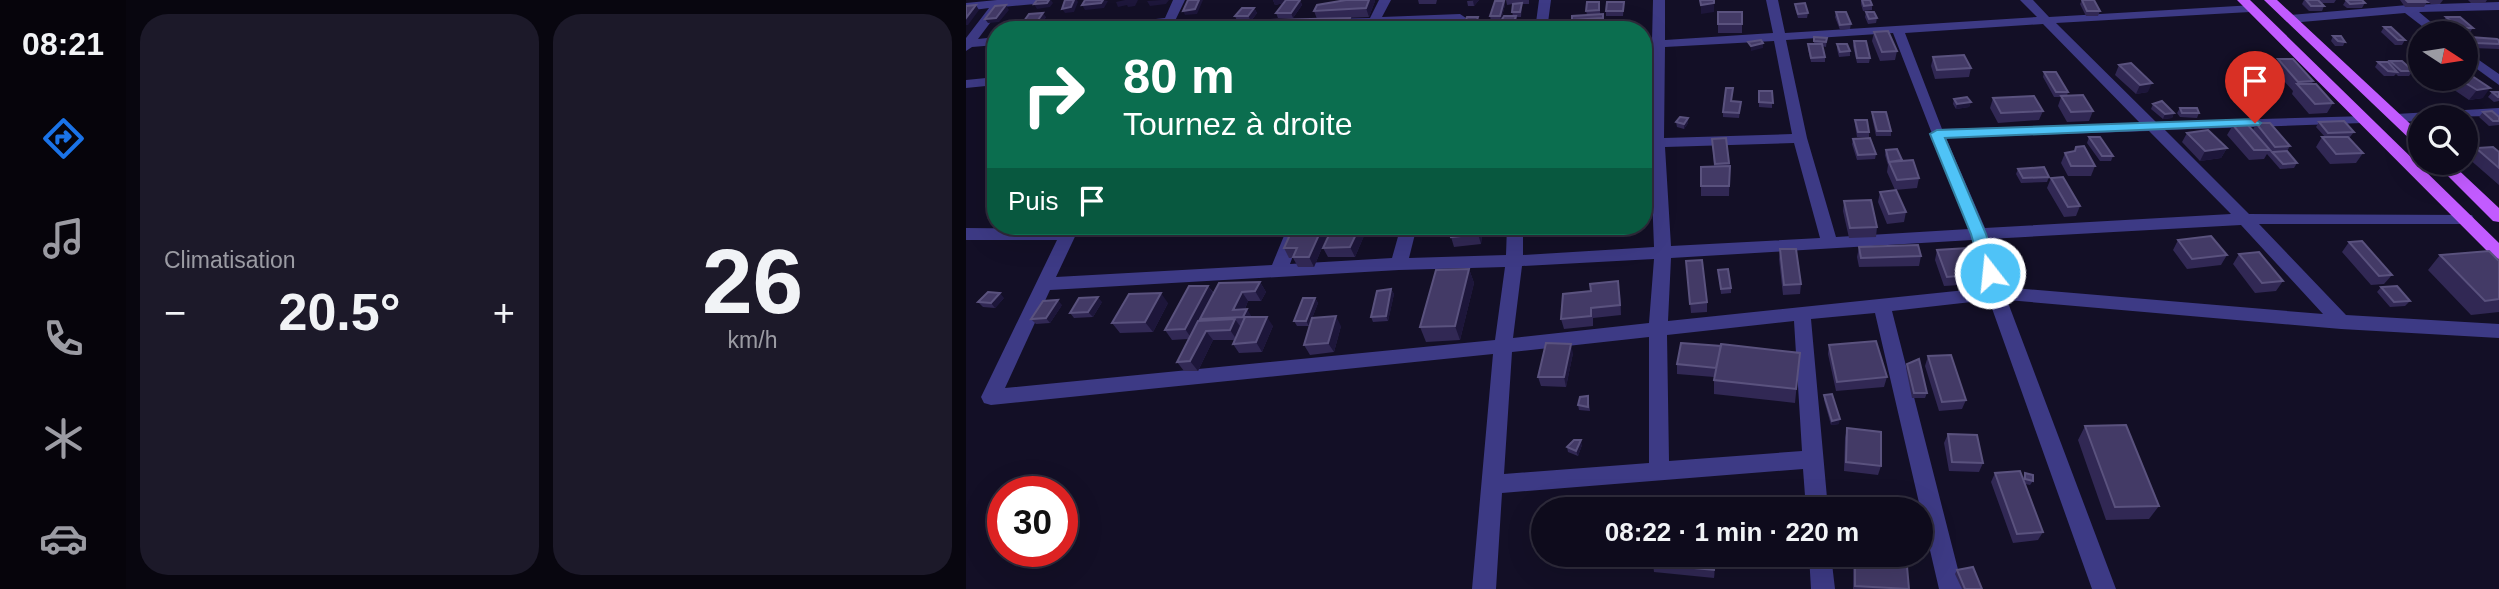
<!DOCTYPE html>
<html lang="fr">
<head>
<meta charset="utf-8">
<style>
	body { margin:0; font-family:Helvetica,sans-serif; background:#1c1929; color:#f1f3f6; height:100vh; display:flex; flex-direction:column; font-size:26px; white-space:nowrap }
	* { box-sizing:border-box; margin:0 }
	p { font-size:23px; color:#9b9ba3 }
	.icon { flex:none; width:38px; height:38px; fill:none; stroke:currentColor; stroke-width:2; stroke-linecap:round; stroke-linejoin:round }
	.map { position:relative; flex:1; overflow:hidden }
	.side { display:flex; flex-direction:column; gap:14px; padding:14px; background:#08060f; width:840px }
	.side>* { flex:none }
	.hud { position:absolute; left:21px; top:21px; width:665px; height:214px; border-radius:28px; box-shadow:0 7px 28px #0002,0 0 0 2px #2e2b3b; background:#0b6e4f; color:#fff; overflow:hidden }
	.needle { width:46px; rotate:102deg }
	.buttons { position:absolute; left:1442px; top:21px; display:grid; gap:14px }
	.buttons a { display:grid; place-items:center; width:70px; height:70px; border-radius:50%; background:#0e0b1c; box-shadow:0 7px 28px #0002,0 0 0 2px #2e2b3b; font-size:35px }
	.speed { position:absolute; left:21px; top:476px; display:flex; gap:14px; font-size:35px; font-weight:700; text-align:center }
	.speed>* { display:grid; place-content:center; width:91px; height:91px; border-radius:50%; background:#0e0b1c; box-shadow:0 7px 28px #0002,0 0 0 2px #2e2b3b; line-height:1 }
	.speed .limit { border:10px solid #d22; background:#fff; color:#111 }
	.pin { position:absolute; display:grid; place-items:center; width:60px; height:60px; color:#fff; margin:-72px -30px; border-radius:50% 50% 50% 0; rotate:-45deg; box-shadow:0 0 7px #0007 }
	.pin .icon { rotate:45deg }
	.me { position:absolute; width:77px; margin:-38px; rotate:344deg; stroke-linejoin:round; filter:drop-shadow(0 0 5px #0008) }
	.turn { display:flex; align-items:center; gap:24px; height:147px; padding:0 21px; font-size:32px }
	.turn .icon { width:91px; height:91px; stroke-width:2.5 }
	.turn b { display:block; font-size:49px; line-height:60px }
	.then { display:flex; align-items:center; height:66px; padding:0 21px; background:#0003; gap:14px; font-size:26px }
	.big { font-size:52px; font-weight:700; line-height:1.1 }
	.side .widget { flex:1; display:flex; flex-direction:column; justify-content:center; gap:10px; min-width:0; padding:0 24px; border-radius:28px; background:#1c1929 }
	.side .dial { align-items:center; gap:0 }
	.dial b { font-size:91px; line-height:1 }
	.heat { display:flex; justify-content:space-between; align-items:center; font-size:38px; direction:ltr }
	.side .tiles { flex:1; display:grid; gap:14px; grid-template-columns:repeat(2,1fr) }
	.trip { position:absolute; left:565px; top:497px; width:402px; height:70px; border-radius:35px; background:#0e0b1c; box-shadow:0 7px 28px #0002,0 0 0 2px #2e2b3b; font-weight:700; line-height:70px; text-align:center }
	main { display:flex; flex:1; min-height:0 }
	.dock { display:flex; flex-direction:column; width:126px; justify-content:space-around; align-items:center; background:#06040b; color:#9b9ba3 }
	.dock .icon { width:49px; height:49px }
	.dock .on { color:#1a73e8 }
	.dock b { font-size:32px; color:#f1f3f6 }
	.map>svg:first-child { display:block }
	.lines { fill:none; stroke-linecap:round; stroke-linejoin:round }
	.street { fill:#3d3a85; fill-rule:evenodd }
	.primary { fill:#c25bff; fill-rule:evenodd }
	.wall { fill:#312854 }
	.shaded-wall { fill:#1d163a }
	.building { fill:#433a66; stroke:#5a527e; stroke-width:2 }
	.route { fill:#4fc3f7; stroke:#337fa1; stroke-width:2 }
</style>
</head>
<body>
<main>
<nav class="dock">
<b>08:21</b>
<svg class="icon on" aria-label="directions" viewBox="0 0 24 24"><path d="M12 3l9 9-9 9-9-9zM9 14v-3h6M13 9l2 2-2 2"/></svg>
<svg class="icon" aria-label="music" viewBox="0 0 24 24"><path d="M9 18V5l10-2v13"/><circle cx="6" cy="18" r="3"/><circle cx="16" cy="16" r="3"/></svg>
<svg class="icon" aria-label="phone" viewBox="0 0 24 24"><path d="M5 4h4l2 5-3 2q2 4 5 5l2-3 5 2v4C11 20 4 13 5 4z"/></svg>
<svg class="icon" aria-label="climate" viewBox="0 0 24 24"><path d="M12 3v18M4 7l16 10M4 17L20 7"/></svg>
<svg class="icon" aria-label="car" viewBox="0 0 24 24"><path d="M5 17H2v-5l4-1 3-4h7l3 4 3 1v5h-3M9 17h6M6 11h13"/><circle cx="7" cy="17" r="2"/><circle cx="17" cy="17" r="2"/></svg>
</nav>
<section class="side">
<div class="tiles">
<div class="widget"><p>Climatisation</p>
<div class="heat"><a>−</a><b class="big">20.5°</b><a>+</a></div>
</div>
<div class="widget dial"><b>26</b><p>km/h</p></div>
</div>
</section>
<div class="map">
<svg width="1533" height="589" viewBox="0 0 1533 589">
	<rect width="100%" height="100%" fill="#130f26"/>
	<g class="lines">
		<path class="street" d="M31,0H75L69,4L36,7L12,39L30,37V45L6,47L0,51V38L23,8L0,11V3Z
			M207,0H219L208,23L322,20L328,24L322,28L193,30L195,26L159,30H119L125,26L199,18Z
			M413,0H425L416,17L494,14L500,18L494,22L413,25L410,30H398L400,25L361,27L355,23L361,19L404,18Z
			M573,0H585L581,30H569Z
			M687,0H699V40L807,33L800,0H812L819,33L1071,17L1054,0H1067L1083,17L1288,5L1290,8L1284,12L1090,23L1190,122L1401,116V122L1396,123L1199,130L1283,214L1506,215L1508,219L1506,223L1500,224H1293L1380,315L1533,324V338L1375,329L1041,300L1150,589H1126L1023,300L926,311L997,589H973L909,313L845,319L862,509H840L837,469L536,493L530,589H506L527,354L25,405L18,403L15,397L91,240H0V228L96,229L98,226H114L90,277L306,265L322,226H338L324,264L426,258L435,226H451L443,258L540,255L541,226H557V255L688,247L684,143L686,48L677,49V41H686ZM1077,24L1174,123L976,129L939,33ZM927,33L1003,229L870,237L841,138L820,40ZM808,41L826,134L698,138L699,47ZM1183,131L1265,214L1019,228L980,138ZM828,143L854,238L705,246L699,147ZM1275,225L1357,314L1036,287L1023,239ZM1006,240L1019,288L702,321L705,258ZM688,259L683,323L547,338L556,266ZM539,267L529,340L39,388L84,290L433,270ZM828,321L836,451L703,461L701,335ZM683,337V463L538,474L546,352Z
			M1533,2V10L1453,12L1478,33H1465L1439,13L1324,23L1318,19L1324,15L1442,5Z
			M1500,51L1533,74V85L1500,61Z
			M30,77V85L0,88V80Z
			M1533,108V116L1454,117V121L1430,122L1423,118L1430,114Z
			M843,555H865L869,589H845Z"/>
		<path class="primary" d="M1271,0H1284L1533,243V259L1527,257Z
			M1298,0H1311L1454,133V145L1449,144Z
			M1469,163H1485L1533,208V222L1527,221Z"/>
	</g>
	<path class="wall" d="M307,0H334L336,5L327,18H312L310,13L318,3L309,5Z
		M380,0H409V1L403,17L376,18L387,28V30H295L351,19L348,11Z
		M452,0H471L470,4H453Z
		M513,0L508,6H502L501,1Z
		M540,0H563V4H556L555,17H551V21L549,26L536,25L535,21L547,16L546,12L547,4L541,5Z
		M895,0L906,5V10L897,11L895,4Z
		M1116,0L1134,11L1132,16H1120L1114,4Z
		M1338,0H1370L1368,3H1356L1358,6L1356,11H1343L1336,4Z
		M1380,0L1399,3L1396,8H1381L1377,5Z
		M1434,0H1458L1461,2L1458,7H1439Z
		M1459,0H1477L1474,4H1465Z
		M1502,0H1521L1519,3H1505Z
		M538,1L539,5L535,20L525,21L524,16Z
		M658,2L657,16H640V11Z
		M829,4L842,13L841,18H832L829,8Z
		M634,6V15L637,14V23L616,24L606,22V16L621,15L620,11Z
		M288,8L291,13L285,21H271L269,16Z
		M752,12H776V33H752Z
		M870,12L885,24L884,29L874,30L869,17Z
		M900,12L911,18L910,23L902,24L899,17Z
		M80,17L75,24L61,25L58,21Z
		M1480,17L1507,28L1504,32L1490,33L1477,22Z
		M441,20L442,28H439V30H407L420,29L419,25Z
		M1418,27L1439,40L1436,45H1429L1415,32Z
		M1454,30L1470,33H1454V38L1451,35Z
		M908,32L931,51L929,60L914,61L906,41Z
		M1367,36L1379,42L1377,46H1369L1365,41Z
		M848,37L861,38L860,47L856,46L859,57V62H845L842,49V44H848Z
		M1504,37L1533,40V49L1507,48L1501,42Z
		M888,41L904,58L903,63H891L887,46Z
		M871,44L884,51V56L873,57L871,49Z
		M967,57L1005,68L1003,77L969,79L965,66Z
		M1312,59L1347,81L1346,84L1367,103L1361,113L1343,114L1326,94L1327,91L1307,69Z
		M1424,61L1447,71L1443,76H1432L1430,74L1428,76H1418L1409,67L1412,62L1423,63Z
		M1153,65L1182,92L1170,94L1149,75Z
		M1078,72L1102,92L1101,96L1127,111L1123,121L1101,122L1092,106L1095,97H1088L1077,77Z
		M1472,79H1500L1517,98L1503,100Z
		M793,91H806V108L793,107Z
		M1526,92H1533V101L1528,102L1522,97Z
		M1027,98L1077,111L1073,120L1032,123L1024,108Z
		M988,99L1005,102L1003,107L990,109L987,104Z
		M766,101L775,102L773,118L757,117V112Z
		M1187,104L1208,113L1206,118L1197,119L1185,109Z
		M1214,108L1233,113L1231,118L1214,117L1211,113Z
		M906,112L925,131V136H910L906,117Z
		M1517,112L1533,117V125L1523,126L1513,117Z
		M889,120L903,132V137H891L889,125Z
		M710,122L722,123L718,129L711,127Z
		M1353,122L1388,132L1384,137H1383L1397,153L1390,163L1364,164L1350,147L1356,137H1359L1350,127Z
		M1290,123L1324,146L1321,151L1331,163L1328,168L1314,169L1301,154L1298,159L1283,160L1261,135L1267,125L1287,130Z
		M1221,133L1261,148L1255,158L1234,161L1216,142Z
		M1123,137L1147,156L1145,161H1134L1121,143Z
		M760,138L764,166L763,196H735V186L748,167L746,139Z
		M887,139L910,154L909,159L891,160L886,144Z
		M1110,147L1129,166L1125,176H1102L1095,163L1099,153L1108,151Z
		M1510,148L1533,152V185L1502,158Z
		M920,150L936,160V161L953,178L951,188L929,190L921,172L922,165L919,155Z
		M1052,169L1083,177L1081,182L1055,183L1050,174Z
		M1085,178L1114,206L1110,216L1098,217L1081,188Z
		M914,192L940,212L938,222L921,224L912,202Z
		M878,201L911,227L910,237L883,238L877,211Z
		M46,226H91L84,232L50,230Z
		M367,226H398L400,231L389,257H362L357,248Z
		M517,226L515,244L488,247L485,237Z
		M358,232L360,238L348,267H332L327,258H323L318,248Z
		M1212,240L1261,255L1255,265L1221,269L1207,250Z
		M1383,242L1426,275L1418,284L1405,285L1376,252Z
		M893,247L955,256L953,266L893,267L891,257Z
		M814,249L835,284L834,294L817,295L813,259Z
		M971,250L1014,274L1011,284L978,286L969,260Z
		M1273,254L1317,281L1310,291L1289,293L1267,264Z
		M1474,255L1533,261V312L1505,315L1462,270Z
		M720,261L741,302V312L725,313Z
		M503,269L508,283L494,340L460,342L454,327Z
		M752,270L765,288V293L755,294Z
		M294,282L300,292L295,301H282L279,309L286,317L307,326L296,352L273,353L267,344L268,340H247L232,371H218L211,362L222,339L206,340L199,330L242,286L248,293Z
		M1415,287L1444,301L1439,306L1424,307L1411,292Z
		M425,289L428,294L422,321L407,322L405,317Z
		M654,291L655,315L627,318V326L598,329L595,319Z
		M38,298L29,308L17,307L12,302Z
		M349,298L352,303L343,326H331L328,321Z
		M136,302L127,317L108,318L104,313Z
		M202,303L187,332L154,333L146,323Z
		M96,305L84,323L70,324L65,319Z
		M375,326L368,352L344,355L338,345Z
		M863,345L921,377L918,387L870,391L862,354Z
		M607,353L600,387L575,386L572,377Z
		M834,353L829,403L748,394V377L711,374V364Z
		M962,356L1000,400L996,409L973,411L959,366Z
		M941,364L961,393L959,398H946L940,368Z
		M858,395L873,424L865,425L858,400Z
		M622,396L624,411L613,410L612,405Z
		M1119,426L1193,506L1183,519L1140,520L1112,440Z
		M881,428L915,466L912,475L878,471L879,438Z
		M982,434L1017,463L1013,472L983,471L978,443Z
		M616,445L612,456L602,452L601,447Z
		M1029,473L1057,478L1059,473L1067,481L1064,485L1059,484L1077,532L1072,540L1047,543L1025,482Z
		M688,555H751L748,578L688,572L687,564Z
		M887,555H940L943,589H887Z
		M991,570L1016,589H996L989,574Z"/>
	<path class="shaded-wall" d="M83,0H85L87,3L84,7L71,9L68,4Z
		M108,0H111L112,2L108,12L99,13L96,9Z
		M137,0L142,1L138,8L119,10L116,5Z
		M159,0H172L169,6L162,7L161,5L152,7L150,2Z
		M195,0H203L200,4L184,6L181,1Z
		M233,0H237L231,14L219,15L217,11Z
		M307,0H320L318,3L309,5Z
		M334,0L336,5L327,18L325,13Z
		M403,0H409V1L403,17L400,8Z
		M508,0H513L508,6L507,1Z
		M538,1L539,5L535,20L534,16Z
		M748,3V12L735,14V5Z
		M10,5L13,10L2,25H0V18Z
		M40,5L43,10L33,22L22,23L19,19Z
		M288,8L291,13L285,21L282,16Z
		M77,13L80,17L75,24L72,20Z
		M512,17L514,22L511,30H508Z
		M384,18L387,28V30H381Z
		M178,22L182,30H174Z
		M797,43V48L785,51V46Z
		M1186,83L1182,92L1170,94L1174,85Z
		M1524,88L1517,98L1503,100L1511,90Z
		M1005,102L1003,107L990,109L991,104Z
		M1208,113L1206,118L1197,119L1199,114Z
		M722,118V123L718,129V124Z
		M1261,148L1255,158L1234,161L1239,151Z
		M79,226H91L84,232Z
		M356,226H361L358,232L360,238L348,267L343,257Z
		M394,226H398L400,231L389,257L384,247Z
		M513,226H517L515,244L512,234Z
		M503,269L508,283L494,340L489,326Z
		M294,282L300,292L295,301L289,291Z
		M242,286L249,296L234,319L236,321L226,339L219,329Z
		M425,289L428,294L422,321L420,316Z
		M276,292L282,301L275,318L267,310Z
		M34,293L38,298L29,308L25,303Z
		M195,293L202,303L187,332L179,322Z
		M132,297L136,302L127,317L122,312Z
		M349,298L352,303L343,326L340,321Z
		M92,300L96,305L84,323L80,318Z
		M281,309L287,319L283,327L277,317Z
		M370,316L375,326L368,352L362,343Z
		M301,317L307,326L296,352L290,342Z
		M269,319L276,329L271,340L264,330Z
		M240,331L247,340L232,371L224,361Z
		M605,344L607,353L600,387L598,377Z
		M874,419L873,424L865,425L866,421Z
		M615,440L616,445L612,456L610,451Z
		M749,555H751L748,578V570Z"/>
	<path class="building" d="M71,0H83L81,3L68,4Z
		M99,0H108L105,7L96,9Z
		M119,0H137L135,3L116,5Z
		M222,0H233L229,9L217,11Z
		M320,0H334L325,13H310Z
		M380,0H403L400,8L348,11L351,5Z
		M734,0H748V3L735,5Z
		M896,0H904L906,5L898,6Z
		M1116,0H1128L1134,11H1121Z
		M1340,0H1352L1358,6H1345Z
		M1380,0H1396L1399,3L1384,4Z
		M1440,0H1458L1461,2H1442Z
		M529,1H538L534,16H524Z
		M621,2H633V10L620,11Z
		M641,2H658L657,11H640Z
		M556,3L554,12H546L547,4Z
		M839,3L842,13L832,14L829,4Z
		M10,5L0,18V6Z
		M40,5L30,18L19,19L29,6Z
		M276,8H288L282,16H269Z
		M752,12H776V24H752Z
		M870,12H880L885,24L874,25Z
		M900,12H908L911,18L903,19Z
		M77,13L72,20L58,21L63,14Z
		M637,14V18L606,20V16Z
		M538,16H550L548,21H535Z
		M501,17H512L508,29H496Z
		M1480,17H1494L1507,28H1493Z
		M384,18L381,29L295,30L301,20Z
		M441,20V23L419,25V21Z
		M615,21V30H603L604,22Z
		M178,22L174,30H152L155,24Z
		M1418,27H1425L1439,40H1432Z
		M430,28H439L438,30H429Z
		M536,28H549L548,30H535Z
		M1466,29L1470,33H1458L1454,30Z
		M922,31L931,51L916,52L908,32Z
		M1367,36H1375L1379,42L1372,41Z
		M848,37L861,38L860,42L848,41Z
		M1504,37L1531,39L1533,40V44L1510,43Z
		M795,40L797,43L785,46L782,42Z
		M888,41H900L904,58H891Z
		M842,44H856L859,57L845,58Z
		M871,44H881L884,51L874,52Z
		M998,55L1005,68L971,70L967,57Z
		M1312,59H1327L1347,81L1332,82Z
		M1424,61H1436L1447,71H1435Z
		M1412,62H1422L1431,72L1422,71Z
		M1165,63L1186,83L1174,85L1153,65Z
		M1078,72H1090L1102,92H1090Z
		M1500,72L1524,88L1511,90L1493,79H1500Z
		M1331,84H1350L1367,103L1349,104Z
		M760,88H767L765,101L775,102L773,113L757,112Z
		M793,91H806L807,103L793,102Z
		M1526,92H1533V97H1532Z
		M1117,95L1127,111L1105,112L1095,96Z
		M1068,96L1077,111L1035,113L1027,98Z
		M1001,97L1005,102L991,104L988,99Z
		M1196,101L1208,113L1199,114L1187,104Z
		M1214,108H1231L1233,113H1216Z
		M1526,111L1533,117V121H1527L1517,112Z
		M906,112H920L925,131H911Z
		M714,117L722,118L718,124L710,122Z
		M889,120H901L903,132H892Z
		M1378,121L1388,132L1362,133L1353,122Z
		M1290,123H1304L1324,146L1309,147Z
		M1281,124L1304,150H1288L1267,125Z
		M1242,130L1261,148L1239,151L1221,133Z
		M1123,137H1134L1147,156H1136Z
		M1356,137H1382L1397,153L1370,154Z
		M760,138L763,163L749,164L746,139Z
		M904,138L910,154L892,155L887,139Z
		M1118,146L1129,166H1105L1099,153L1109,151L1110,147Z
		M1527,147L1533,152V168L1510,148Z
		M931,149L936,160L923,162L920,150Z
		M1321,151L1331,163L1317,164L1306,152Z
		M947,160L953,178L931,180L923,162Z
		M764,166L763,186H735V167Z
		M1078,167L1083,177L1057,178L1052,169Z
		M1097,177L1114,206L1102,207L1085,178Z
		M930,190L940,212L923,214L914,192Z
		M905,200L911,227L884,228L878,201Z
		M333,226H356L355,228H331Z
		M367,226H394L384,247L357,248Z
		M486,226H513L512,234L485,237Z
		M327,228H356L343,257H327L331,248H318Z
		M1245,236L1261,255L1226,259L1212,240Z
		M1396,241L1426,275L1413,276L1383,242Z
		M952,245L955,256L895,258L893,247Z
		M1002,248L1014,274L981,277L971,250Z
		M814,249H830L835,284L818,285Z
		M1523,251L1533,261V299L1519,301L1474,255Z
		M1293,252L1317,281L1296,283L1273,254Z
		M736,260L741,302L724,304L720,261Z
		M503,269L489,326L454,327L470,270Z
		M762,269L765,288L755,289L752,270Z
		M652,281L654,305L625,308V316L595,319L597,294L625,291L624,284Z
		M294,282L289,291L276,292L267,310L281,309L277,317L234,319L253,283Z
		M223,286H242L219,329L199,330Z
		M1431,286L1444,301L1428,302L1415,287Z
		M425,289L420,316L405,317L411,291Z
		M22,292L34,293L25,303L12,302Z
		M195,293L179,322L146,323L163,294Z
		M132,297L122,312L104,313L113,298Z
		M337,298H349L340,321H328Z
		M92,300L80,318L65,319L77,301Z
		M370,316L362,343L338,345L346,318Z
		M279,317H301L290,342L267,344Z
		M269,319L264,330L240,331L224,361L211,362L232,321Z
		M910,341L921,377L871,382L863,345Z
		M580,343L605,344L598,377H572Z
		M715,343L755,346L750,368L711,364Z
		M755,344L834,353L830,389L748,380Z
		M985,355L1000,400L976,402L962,356Z
		M953,359L961,393H948L941,364Z
		M866,394L874,419L866,421L858,395Z
		M622,396V407L612,405L614,397Z
		M1160,425L1193,506L1149,507L1119,426Z
		M881,428L915,432V466L880,462Z
		M982,434L1011,435L1017,463L986,462Z
		M608,440H615L610,451L601,447Z
		M1054,471L1077,532L1051,534L1029,473Z
		M1059,473L1067,475V481L1059,479Z
		M688,555H749L748,570L687,564Z
		M889,555H940L943,589L889,586Z
		M1007,567L1016,589H999L991,570Z"/>
	<path class="route" d="M1289,119L1295,123L1293,125L979,138L1020,234L1032,273L1024,279L1016,273L1005,234L964,134L971,130Z"/>
</svg>
<div class="buttons">
<a><svg class="needle" viewBox="-14 -14 28 28"><path d="M0-13l5 13h-10z" fill="#e53935"/><path d="M0 13l5-13h-10z" fill="#9b9ba3"/></svg></a>
<a><svg class="icon" aria-label="search" viewBox="0 0 24 24"><circle cx="10" cy="10" r="6"/><path d="M15 15l6 6"/></svg></a>
</div>
<div class="speed"><div class="limit">30</div></div>
<div class="pin" style="left:1289px;top:123px;background:#d93025"><svg class="icon" aria-label="arrive" viewBox="0 0 24 24"><path d="M6 21V4h12l-3 4 3 4H6"/></svg></div>
<svg class="me" style="left:1024px;top:273px" viewBox="-20 -20 40 40"><circle r="17" fill="#4fc3f7" stroke="#fff" stroke-width="3"/><path d="M0-11L8 9 0 5-8 9z" fill="#fff"/></svg>
<div class="trip">08:22 · 1 min · 220 m</div>
<div class="hud">
<div class="turn"><svg class="icon" aria-label="right" viewBox="0 0 24 24"><path d="M7 20v-9h11M14 6l5 5-5 5"/></svg><div><b>80 m</b>Tournez à droite</div></div>
<div class="then">Puis<svg class="icon" aria-label="arrive" viewBox="0 0 24 24"><path d="M6 21V4h12l-3 4 3 4H6"/></svg></div>
</div>
</div>
</main>
</body>
</html>
